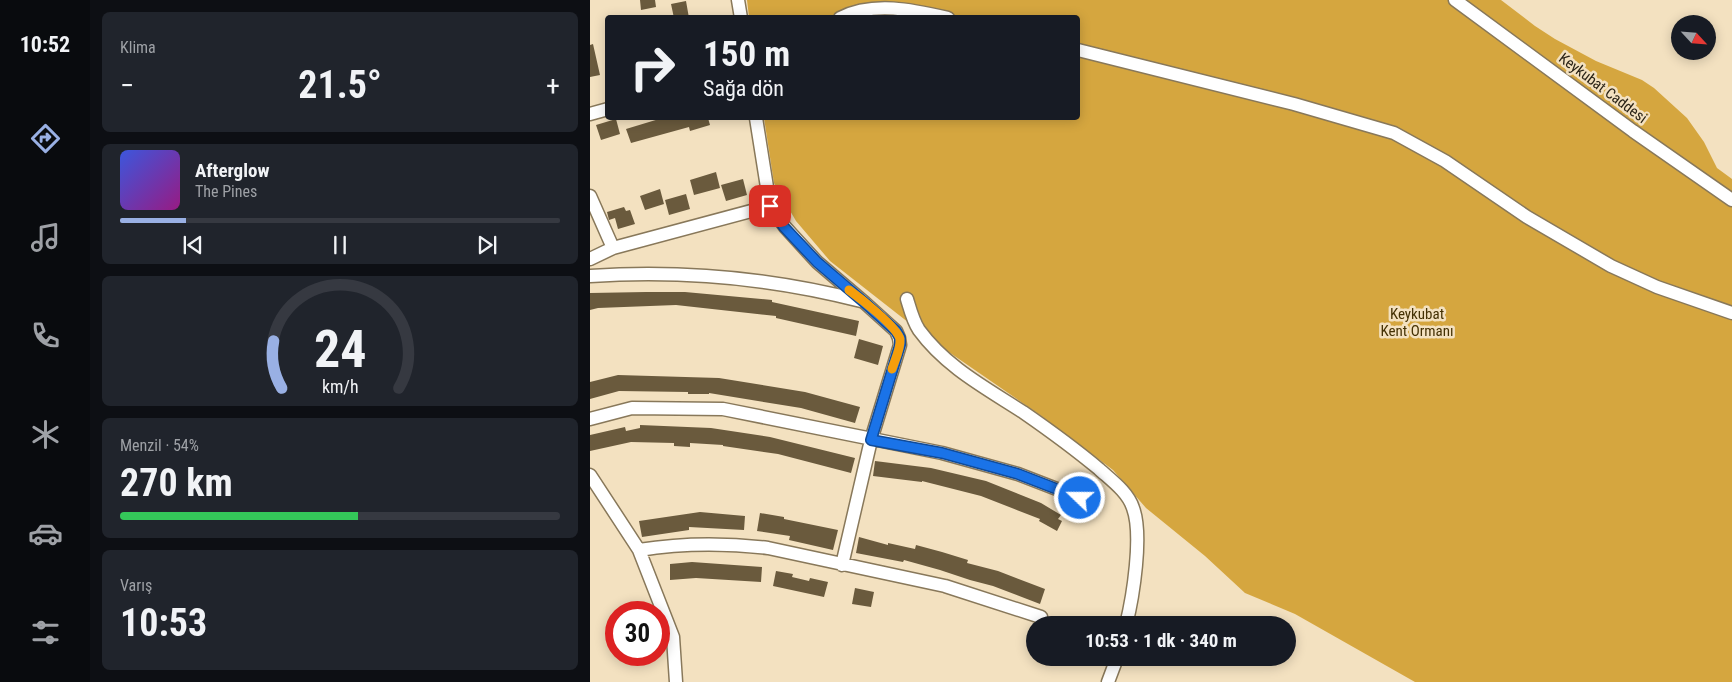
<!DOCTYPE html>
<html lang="tr">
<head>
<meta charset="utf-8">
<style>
	body { margin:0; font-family:"Roboto Condensed",sans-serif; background:#20242c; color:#f1f3f6; height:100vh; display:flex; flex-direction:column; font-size:19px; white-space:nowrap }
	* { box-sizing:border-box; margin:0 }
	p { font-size:16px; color:#9ea1a6 }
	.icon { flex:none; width:28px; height:28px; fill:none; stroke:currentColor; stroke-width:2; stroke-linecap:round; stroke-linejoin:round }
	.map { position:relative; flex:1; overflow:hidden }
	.drawer { display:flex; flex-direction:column; gap:12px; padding:12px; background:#0d0f14; width:500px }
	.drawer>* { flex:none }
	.top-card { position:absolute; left:15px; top:15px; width:475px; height:105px; border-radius:5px; box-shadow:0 2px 12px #0003; background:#171b24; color:#f1f3f6; overflow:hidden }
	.needle { width:32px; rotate:116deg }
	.tools { position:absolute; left:1081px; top:15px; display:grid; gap:10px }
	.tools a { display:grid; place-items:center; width:45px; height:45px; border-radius:50%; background:#171b24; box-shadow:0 2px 12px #0003; font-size:25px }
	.speed { position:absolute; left:15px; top:601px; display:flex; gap:10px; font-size:25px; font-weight:700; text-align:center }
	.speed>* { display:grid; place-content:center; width:65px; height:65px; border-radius:50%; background:#171b24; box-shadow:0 2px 12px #0003; line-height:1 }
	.speed .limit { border:8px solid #d22; background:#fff; color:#111 }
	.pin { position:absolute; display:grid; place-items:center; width:42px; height:42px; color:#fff; margin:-21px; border-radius:10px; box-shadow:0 2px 8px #0006 }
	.me { position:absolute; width:55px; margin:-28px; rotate:292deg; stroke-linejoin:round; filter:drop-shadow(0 0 4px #0008) }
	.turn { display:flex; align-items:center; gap:18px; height:105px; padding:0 15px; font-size:22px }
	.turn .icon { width:65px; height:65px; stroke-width:2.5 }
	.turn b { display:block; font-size:35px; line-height:42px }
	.big { font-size:38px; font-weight:700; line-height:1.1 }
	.drawer .card { flex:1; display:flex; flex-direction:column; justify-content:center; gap:8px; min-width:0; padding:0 18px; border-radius:8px; background:#20242c }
	.drawer .dial { align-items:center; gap:0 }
	.dial svg { height:130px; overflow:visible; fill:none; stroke:#363941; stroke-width:7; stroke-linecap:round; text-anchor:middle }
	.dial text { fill:#f1f3f6; stroke:none }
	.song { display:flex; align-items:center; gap:15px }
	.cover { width:60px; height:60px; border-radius:8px; background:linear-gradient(135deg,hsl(230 70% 55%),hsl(310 70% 35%)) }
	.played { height:5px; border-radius:2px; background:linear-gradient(90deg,#99b0e4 15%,#363941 15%) }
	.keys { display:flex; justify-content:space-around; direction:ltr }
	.heat { display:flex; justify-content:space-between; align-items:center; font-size:28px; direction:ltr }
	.charge { height:8px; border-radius:4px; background:linear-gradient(90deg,#34c759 54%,#363941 0) }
	.trip { position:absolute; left:436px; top:616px; width:270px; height:50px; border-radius:25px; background:#171b24; box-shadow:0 2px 12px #0003; font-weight:700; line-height:50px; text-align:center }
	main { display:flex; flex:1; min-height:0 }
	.tab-bar { display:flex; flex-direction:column; width:90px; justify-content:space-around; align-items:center; background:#090b0e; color:#9ea1a6 }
	.tab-bar .icon { width:35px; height:35px }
	.tab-bar .selected { color:#99b0e4 }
	.tab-bar b { font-size:22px; color:#f1f3f6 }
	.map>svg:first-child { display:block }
	.forest { fill:#d5a63f }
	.building { fill:#6a5a3d }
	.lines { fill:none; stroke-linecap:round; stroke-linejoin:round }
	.minor-casing { stroke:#88785a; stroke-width:15 }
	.minor { stroke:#fff; stroke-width:12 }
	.route-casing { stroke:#114b97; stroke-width:12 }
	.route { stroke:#1a73e8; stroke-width:9 }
	.slow { stroke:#f59e0b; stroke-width:9 }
	.labels { text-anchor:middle; stroke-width:5; stroke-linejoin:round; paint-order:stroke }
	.street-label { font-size:15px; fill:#2a2316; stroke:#f3e1c0 }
	.park-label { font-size:15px; fill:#443104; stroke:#f3e1c0 }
</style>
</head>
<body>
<main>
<nav class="tab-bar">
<b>10:52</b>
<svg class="icon selected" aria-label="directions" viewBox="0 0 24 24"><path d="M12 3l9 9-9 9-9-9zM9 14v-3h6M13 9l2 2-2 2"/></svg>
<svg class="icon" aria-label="music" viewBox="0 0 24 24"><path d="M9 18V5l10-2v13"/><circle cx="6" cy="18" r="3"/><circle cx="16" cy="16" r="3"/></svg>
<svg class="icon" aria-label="phone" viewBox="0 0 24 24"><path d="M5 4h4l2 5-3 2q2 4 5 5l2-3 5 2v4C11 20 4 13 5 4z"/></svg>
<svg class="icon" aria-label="climate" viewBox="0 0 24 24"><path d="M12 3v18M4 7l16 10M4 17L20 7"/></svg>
<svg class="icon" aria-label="car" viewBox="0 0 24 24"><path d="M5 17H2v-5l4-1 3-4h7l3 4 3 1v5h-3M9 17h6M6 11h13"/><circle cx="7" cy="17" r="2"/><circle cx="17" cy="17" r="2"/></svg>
<svg class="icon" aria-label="filters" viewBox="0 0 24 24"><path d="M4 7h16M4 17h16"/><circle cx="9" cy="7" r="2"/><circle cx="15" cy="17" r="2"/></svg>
</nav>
<section class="drawer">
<div class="card"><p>Klima</p>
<div class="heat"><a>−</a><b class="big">21.5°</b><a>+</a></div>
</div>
<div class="card">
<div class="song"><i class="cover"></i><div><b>Afterglow</b><p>The Pines</p></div></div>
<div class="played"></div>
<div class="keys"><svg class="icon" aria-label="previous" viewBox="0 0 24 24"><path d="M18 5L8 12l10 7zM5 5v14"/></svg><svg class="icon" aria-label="pause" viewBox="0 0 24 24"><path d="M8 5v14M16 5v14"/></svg><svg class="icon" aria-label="next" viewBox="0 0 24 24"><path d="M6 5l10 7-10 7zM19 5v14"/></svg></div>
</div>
<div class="card dial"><svg viewBox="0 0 100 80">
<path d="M14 69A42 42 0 1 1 86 69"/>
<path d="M14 69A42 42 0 0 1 9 40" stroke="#99b0e4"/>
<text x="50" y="56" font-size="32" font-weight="700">24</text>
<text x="50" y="72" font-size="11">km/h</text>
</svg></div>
<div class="card"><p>Menzil · 54%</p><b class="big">270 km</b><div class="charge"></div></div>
<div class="card"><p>Varış</p><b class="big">10:53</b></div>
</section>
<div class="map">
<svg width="1142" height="682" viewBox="0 0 1142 682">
	<rect width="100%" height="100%" fill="#f3e1c0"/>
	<path class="forest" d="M157,0H911L945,26L965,39L1006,61L1052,80L1064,88L1097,118L1114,142L1127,168L1142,179V682H825L705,614L655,593L615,556L556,508L523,470L450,415L337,337L240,261L206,221L184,183L174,118H488V18L159,17Z"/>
	<path class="building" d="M50,0H65L66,7L51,10Z
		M96,1L99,18H84L81,4Z
		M3,44L10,75L0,77V45Z
		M68,118H118L120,125L100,131L99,127L41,143L36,129L69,119Z
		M26,119L30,134L11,140L6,125Z
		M126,172L130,188L104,195L100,180Z
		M153,179L157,195L136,201L131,185Z
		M70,189L74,204L55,210L50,196Z
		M96,194L100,209L79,215L75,200Z
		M34,207L36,211L40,210L45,224L28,229L25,218L19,220L17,212Z
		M56,292H95L182,300V302L269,321L266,336L186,318V316L86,305L8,308L0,310V293Z
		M269,339L293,346L288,365L264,358Z
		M28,375L129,378L215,392L270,407L265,423L211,408L119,393V394H98V392L29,391L0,399V382Z
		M50,425L121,428L180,437L265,458L261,473L188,454L133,446V445L100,443V447L84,446V443L41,442L0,451V435L35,427L36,431L50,428Z
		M285,461L341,468L396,481L451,503L471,515L468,519L472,521L467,531L449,521L450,519L391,496L332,481V482L283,476Z
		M110,512L155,516L154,530L99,527V530L52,537L49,521Z
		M170,513L194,517V519L248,530L243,550L199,540L200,536L167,531Z
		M269,537L298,545V543L325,549L326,545L352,552L378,560L377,563L408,571L455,589L450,604L403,586L380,580L350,570L314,560L313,562L266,553Z
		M102,562L172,567L171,582L106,578L80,580V564Z
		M186,571L203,574L202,577L219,581L220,578L238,582L234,597L183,586Z
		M265,588L284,592L281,607L262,604Z"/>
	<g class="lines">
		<defs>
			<path id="minor" d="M148,0L151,18
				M865,0L1043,131L1142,200
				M250,18C284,1 323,10 358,18
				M488,50L704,104L804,133L855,161L937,217L1021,266L1067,287L1142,313
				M0,114L18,109
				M166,118L180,206L195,227L227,262L275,303L306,331L309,338L310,345L281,440L252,565
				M0,196L23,248
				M0,259L23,248L180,206
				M0,276C92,270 182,278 271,301
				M317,299C320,309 323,321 329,330C356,367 396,388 433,412C459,430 485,449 509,469C521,480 538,492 543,508C553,535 543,597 536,625
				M0,419L42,408L133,409L352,453L428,474L490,498
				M0,475L49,550L83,637L86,682
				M49,550C92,543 135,543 178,548L355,586L451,617
				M518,682L527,658"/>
		</defs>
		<use href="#minor" class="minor-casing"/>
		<use href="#minor" class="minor"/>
	</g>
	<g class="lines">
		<defs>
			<path id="route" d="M180,206L194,227L227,262L275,303L306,331L310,338V345L281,440L352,453L428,474L490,498"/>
		</defs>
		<use href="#route" class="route-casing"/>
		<use href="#route" class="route"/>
		<path class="slow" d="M259,290C270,298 307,327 310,339C311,348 305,360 302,369"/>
	</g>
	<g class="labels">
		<g class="street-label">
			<text transform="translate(1013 88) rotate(37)" y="5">Keykubat Caddesi</text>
		</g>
		<g class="park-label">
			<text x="827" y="319">Keykubat<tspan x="827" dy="17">Kent Ormanı</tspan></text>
		</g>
	</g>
</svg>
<div class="tools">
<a><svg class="needle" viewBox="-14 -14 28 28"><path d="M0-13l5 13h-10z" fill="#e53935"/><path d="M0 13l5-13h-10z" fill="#9ea1a6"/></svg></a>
</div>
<div class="speed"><div class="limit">30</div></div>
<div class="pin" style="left:180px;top:206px;background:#d93025"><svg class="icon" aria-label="arrive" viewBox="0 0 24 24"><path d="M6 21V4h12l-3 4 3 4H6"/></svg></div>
<svg class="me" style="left:490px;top:498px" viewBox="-20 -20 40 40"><circle r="17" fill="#1a73e8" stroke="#fff" stroke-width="3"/><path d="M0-11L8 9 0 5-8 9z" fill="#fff"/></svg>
<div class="trip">10:53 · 1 dk · 340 m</div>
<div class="top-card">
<div class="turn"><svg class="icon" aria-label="right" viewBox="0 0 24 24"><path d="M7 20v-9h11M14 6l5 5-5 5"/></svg><div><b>150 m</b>Sağa dön</div></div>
</div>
</div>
</main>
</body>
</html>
